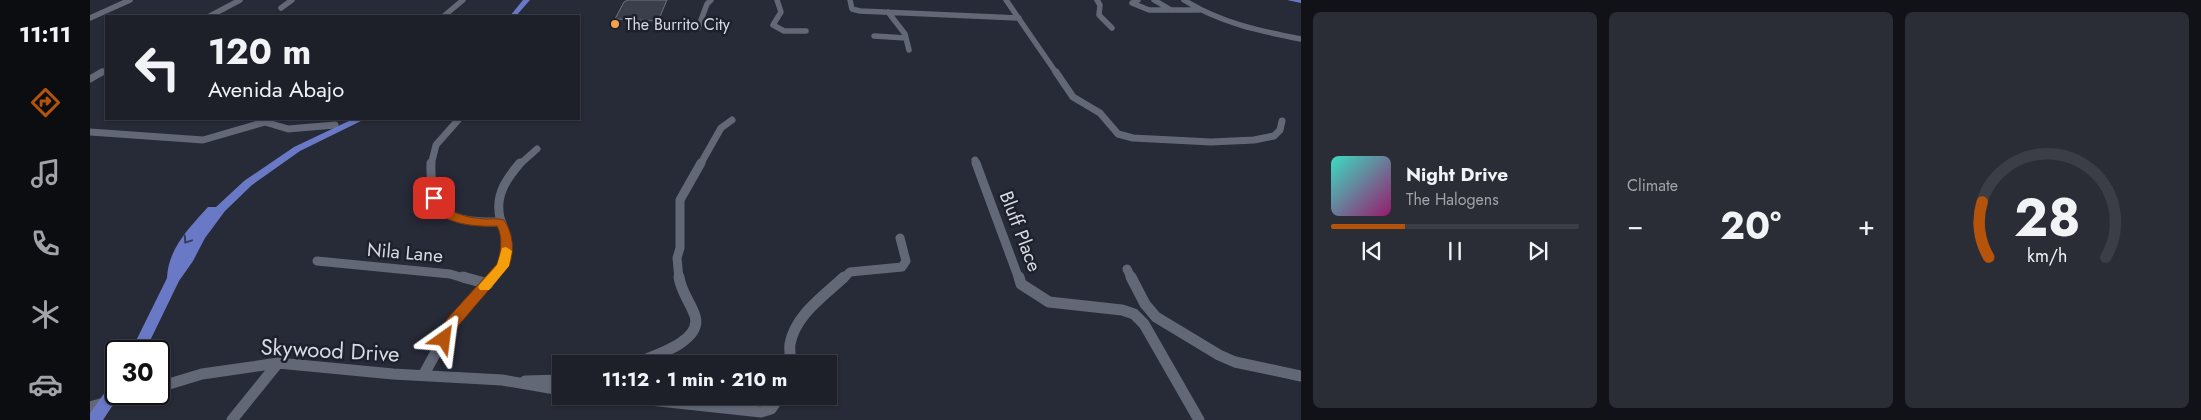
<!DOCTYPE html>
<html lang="en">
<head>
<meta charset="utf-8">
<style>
	body { margin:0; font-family:Jost,sans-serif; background:#2a2d35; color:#f1f3f6; height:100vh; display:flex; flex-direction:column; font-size:19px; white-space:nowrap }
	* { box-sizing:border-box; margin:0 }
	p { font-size:16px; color:#a0a3a8 }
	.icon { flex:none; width:28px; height:28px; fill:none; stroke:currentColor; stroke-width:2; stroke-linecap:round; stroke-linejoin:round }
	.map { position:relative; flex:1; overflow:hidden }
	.panel { display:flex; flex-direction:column; gap:12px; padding:12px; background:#101217; width:900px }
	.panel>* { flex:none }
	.hud { position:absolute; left:15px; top:15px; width:475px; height:105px; border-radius:0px; box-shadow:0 1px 4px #0004,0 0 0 1px #3b3e46; background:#1d2029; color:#f1f3f6; overflow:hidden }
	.speed { position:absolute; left:15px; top:340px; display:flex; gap:10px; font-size:25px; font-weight:700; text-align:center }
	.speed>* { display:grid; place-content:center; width:65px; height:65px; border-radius:50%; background:#1d2029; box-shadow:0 1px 4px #0004,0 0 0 1px #3b3e46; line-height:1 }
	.speed .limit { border:2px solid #111; border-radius:8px; background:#fff; color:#111 }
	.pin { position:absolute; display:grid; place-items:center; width:42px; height:42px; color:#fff; margin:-21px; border-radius:10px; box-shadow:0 2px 8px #0006 }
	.me { position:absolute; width:55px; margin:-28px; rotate:31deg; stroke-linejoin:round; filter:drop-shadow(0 0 4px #0008) }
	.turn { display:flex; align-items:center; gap:18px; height:105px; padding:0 20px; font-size:22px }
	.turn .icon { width:65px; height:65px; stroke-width:2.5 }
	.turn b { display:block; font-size:35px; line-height:42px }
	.big { font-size:38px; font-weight:700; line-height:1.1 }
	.panel .widget { flex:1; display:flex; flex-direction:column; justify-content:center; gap:8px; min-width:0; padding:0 18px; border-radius:8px; background:#2a2d35 }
	.panel .dial { align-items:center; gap:0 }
	.dial svg { height:130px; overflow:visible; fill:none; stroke:#3b3e46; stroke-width:7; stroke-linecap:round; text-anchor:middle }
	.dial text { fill:#f1f3f6; stroke:none }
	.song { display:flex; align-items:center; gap:15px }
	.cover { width:60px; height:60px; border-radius:8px; background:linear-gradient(135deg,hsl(170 70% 55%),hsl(320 70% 35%)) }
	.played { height:5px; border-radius:2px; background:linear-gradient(90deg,#b45309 30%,#3b3e46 30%) }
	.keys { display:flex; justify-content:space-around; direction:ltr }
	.heat { display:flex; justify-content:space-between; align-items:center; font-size:28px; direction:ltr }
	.panel .tiles { flex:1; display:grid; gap:12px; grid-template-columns:repeat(3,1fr) }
	.trip { position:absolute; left:462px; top:355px; width:285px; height:50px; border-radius:0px; background:#1d2029; box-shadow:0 1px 4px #0004,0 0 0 1px #3b3e46; font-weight:700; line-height:50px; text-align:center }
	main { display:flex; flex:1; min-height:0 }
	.tab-bar { display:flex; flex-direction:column; width:90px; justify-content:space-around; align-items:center; background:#0c0d10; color:#a0a3a8 }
	.tab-bar .icon { width:35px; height:35px }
	.tab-bar .active { color:#b45309 }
	.tab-bar b { font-size:22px; color:#f1f3f6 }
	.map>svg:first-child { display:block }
	.building { fill:#3b3f4c; stroke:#6e7281 }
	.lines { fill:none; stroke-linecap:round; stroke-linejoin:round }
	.minor-far3 { stroke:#636877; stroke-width:5.5 }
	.minor-far2 { stroke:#636877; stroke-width:7 }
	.minor-far1 { stroke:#636877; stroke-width:9 }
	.minor { stroke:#636877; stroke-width:11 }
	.major { fill:#6979c6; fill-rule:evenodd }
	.oneway { stroke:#343b5b }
	.route { fill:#b45309; stroke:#753606 }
	.slow { fill:#f59e0b }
	.poi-dot { fill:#f8a14a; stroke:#1d212d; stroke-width:2 }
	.labels { text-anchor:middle; stroke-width:5; stroke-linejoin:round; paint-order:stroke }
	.far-poi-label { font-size:16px; fill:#d7dae2; stroke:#1d212d; text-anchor:start }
	.street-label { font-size:19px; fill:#d7dae2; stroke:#1d212d }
	.near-street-label { font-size:22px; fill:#d7dae2; stroke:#1d212d }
</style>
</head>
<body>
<main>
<nav class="tab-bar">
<b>11:11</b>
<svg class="icon active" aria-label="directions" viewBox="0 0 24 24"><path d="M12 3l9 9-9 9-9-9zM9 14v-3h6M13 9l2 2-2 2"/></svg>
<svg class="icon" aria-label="music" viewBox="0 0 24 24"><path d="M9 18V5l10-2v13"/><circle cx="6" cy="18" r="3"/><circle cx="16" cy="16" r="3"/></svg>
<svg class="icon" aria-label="phone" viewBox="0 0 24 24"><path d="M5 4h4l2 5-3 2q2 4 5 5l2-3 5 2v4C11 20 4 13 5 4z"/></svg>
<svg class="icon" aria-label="climate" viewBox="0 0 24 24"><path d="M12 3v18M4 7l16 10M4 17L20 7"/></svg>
<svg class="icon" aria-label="car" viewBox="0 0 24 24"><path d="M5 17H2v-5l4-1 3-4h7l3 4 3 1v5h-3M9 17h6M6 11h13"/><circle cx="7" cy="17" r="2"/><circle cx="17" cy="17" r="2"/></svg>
</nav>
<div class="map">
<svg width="1211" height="420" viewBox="0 0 1211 420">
	<rect width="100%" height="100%" fill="#272a37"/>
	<path class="building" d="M538,0H577L568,21L525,19L534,2Z"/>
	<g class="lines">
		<path class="minor-far3" d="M687,0L691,12L683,25L694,31H716
			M760,0L762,9L770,11L929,18
			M916,0L967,74
			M1007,0L1010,5L1009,15L1022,28
			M1048,0L1042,3L1059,10H1109
			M1064,0L1081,10
			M1094,0C1130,23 1170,31 1211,39
			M191,8L202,0
			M798,12L815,34L819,50
			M120,16L150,0
			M354,16L373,0
			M0,18L40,0
			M608,28L617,4L621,0
			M784,36L816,38
			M10,74L16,70"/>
		<path class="minor-far2" d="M966,72L983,97L1010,113L1028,134L1043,138L1121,142L1164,140L1184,136L1190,130L1192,121
			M0,79L12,72
			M0,132L113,140L175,122L198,129L245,125
			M885,160L887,165
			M341,165L346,145L369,119
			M429,165L447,149
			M610,165L631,128L642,120"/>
		<path class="minor-far1" d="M341,163C339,216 363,223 410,222
			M886,163L929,279
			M227,261L360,274L377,279
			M1037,269L1042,279
			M402,279C414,265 420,252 415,233C414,225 409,220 409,211C407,192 418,177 430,163
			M589,279L587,258L590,248V200L611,163
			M753,279L760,272L812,267L816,261L810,238"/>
		<path class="minor" d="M373,277L398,284
			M929,277L931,284L959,302L1032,310L1044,314L1054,324L1109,420
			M1041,277L1055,304L1066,317L1129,355L1145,362L1211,376
			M544,364C562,356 613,342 605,316C601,303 591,292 589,277
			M701,364C701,358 699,350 700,344C705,315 734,296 754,277
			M334,374L362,323L403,277
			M435,381L471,380
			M69,387L112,374L188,363L303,374L412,380L471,390
			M523,396L671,412L681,409L690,396
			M0,407L46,394
			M142,420L188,363"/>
		<path class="major" d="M433,0H440L426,16H420Z
			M1197,0H1211V3Z
			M263,119H275L210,151L162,185L135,211L115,238L103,261L89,281L55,351H41L77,278C78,249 99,228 118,207H126L154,181L204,147Z
			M26,382V394H30L13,420H0V413L21,384Z"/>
	</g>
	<defs><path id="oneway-chevron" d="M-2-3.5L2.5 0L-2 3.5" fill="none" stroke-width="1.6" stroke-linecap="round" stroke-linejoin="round" transform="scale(1.25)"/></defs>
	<use class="oneway" href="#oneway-chevron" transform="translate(97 240) rotate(124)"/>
	<path class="route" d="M344,195L348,196C360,214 373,217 395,219C401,219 408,218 414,220C423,233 425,250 419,266L368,326L359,343L354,345L349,343L347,339L357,319L407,264C411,254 413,236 407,226C389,227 361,225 347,212C344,208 341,202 338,198Z"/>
	<path class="slow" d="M416,247L422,251L419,266L399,290H390L388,287L390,284L407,265L412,248Z"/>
	<circle class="poi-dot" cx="525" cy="24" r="5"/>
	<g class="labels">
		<g class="far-poi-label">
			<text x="535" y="30">The Burrito City</text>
		</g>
		<g class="street-label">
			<text transform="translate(931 231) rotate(69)" y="7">Bluff Place</text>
			<text transform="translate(315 252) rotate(5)" y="7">Nila Lane</text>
		</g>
		<g class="near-street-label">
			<text transform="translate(240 350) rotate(3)" y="8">Skywood Drive</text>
		</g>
	</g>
</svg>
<div class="speed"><div class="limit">30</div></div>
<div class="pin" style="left:344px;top:198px;background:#d93025"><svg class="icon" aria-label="arrive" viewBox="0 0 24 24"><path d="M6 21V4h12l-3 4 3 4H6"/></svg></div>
<svg class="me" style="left:354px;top:339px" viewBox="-20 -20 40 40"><path d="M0-17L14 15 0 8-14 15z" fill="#b45309" stroke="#fff" stroke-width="4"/></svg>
<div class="trip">11:12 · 1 min · 210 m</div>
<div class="hud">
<div class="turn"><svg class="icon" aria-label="left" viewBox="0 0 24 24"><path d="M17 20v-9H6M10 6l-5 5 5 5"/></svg><div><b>120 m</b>Avenida Abajo</div></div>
</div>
</div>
<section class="panel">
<div class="tiles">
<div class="widget">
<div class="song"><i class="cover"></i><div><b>Night Drive</b><p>The Halogens</p></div></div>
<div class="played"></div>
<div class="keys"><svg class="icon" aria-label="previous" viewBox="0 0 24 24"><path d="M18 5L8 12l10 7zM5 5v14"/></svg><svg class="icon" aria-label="pause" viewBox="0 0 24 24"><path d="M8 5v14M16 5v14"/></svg><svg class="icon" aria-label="next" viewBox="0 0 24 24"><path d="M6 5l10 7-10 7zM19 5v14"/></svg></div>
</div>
<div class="widget"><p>Climate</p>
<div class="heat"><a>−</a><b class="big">20°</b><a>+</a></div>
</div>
<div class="widget dial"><svg viewBox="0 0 100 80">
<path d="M14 69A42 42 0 1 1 86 69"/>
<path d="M14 69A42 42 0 0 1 10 35" stroke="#b45309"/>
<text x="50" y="56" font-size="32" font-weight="700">28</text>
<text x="50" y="72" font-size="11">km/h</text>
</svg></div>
</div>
</section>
</main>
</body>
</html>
